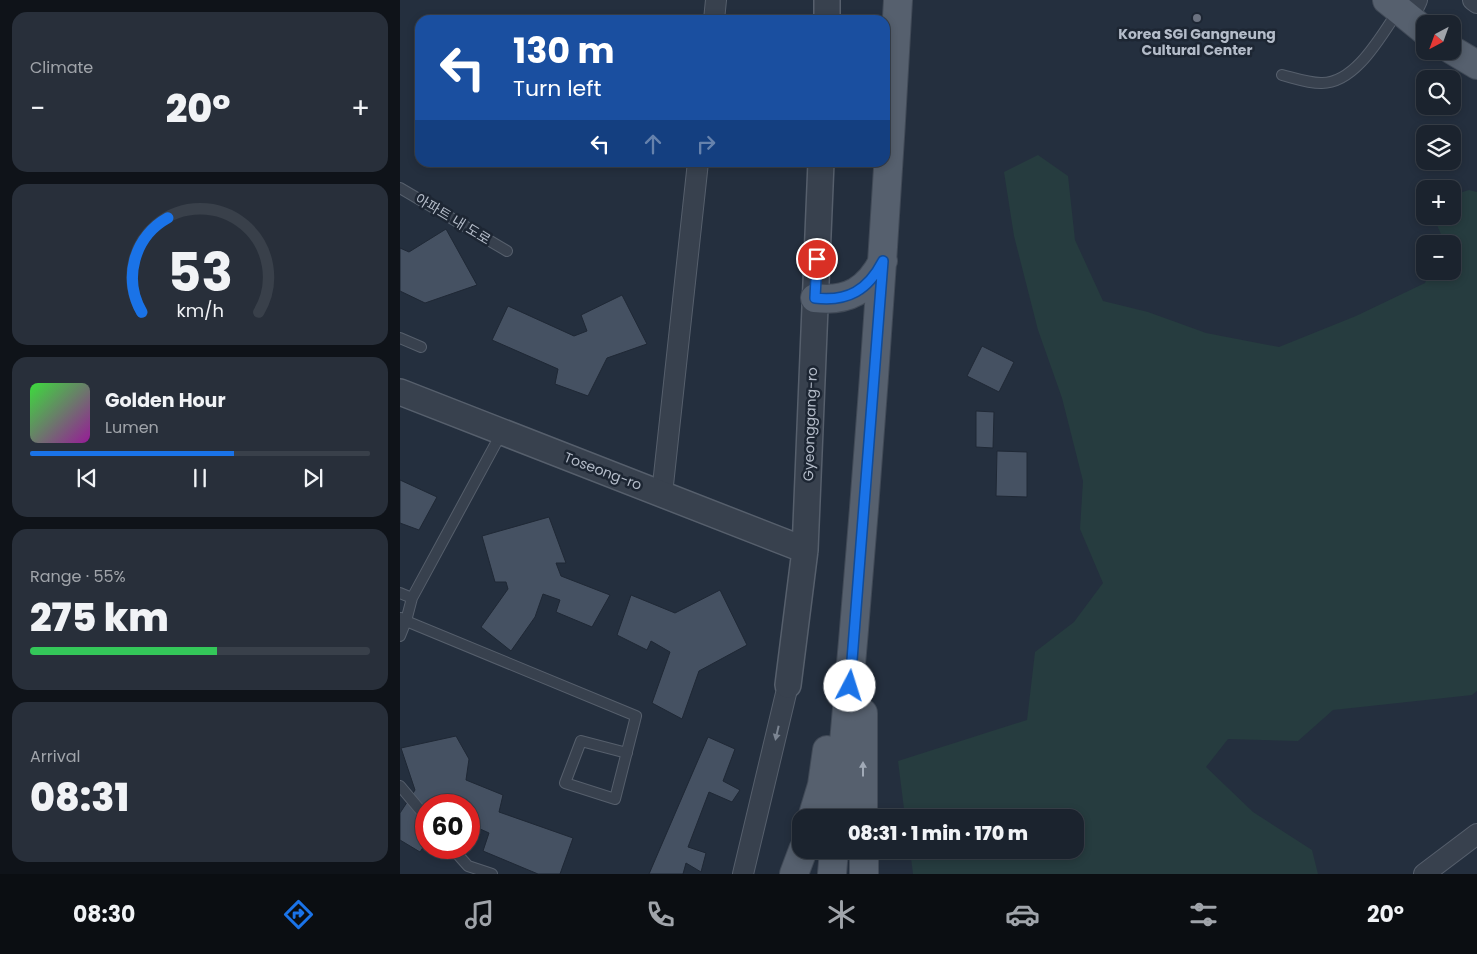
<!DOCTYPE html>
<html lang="en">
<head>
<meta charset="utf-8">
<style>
	body { margin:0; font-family:Poppins,"Noto Sans KR",sans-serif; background:#282f3a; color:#f1f3f6; height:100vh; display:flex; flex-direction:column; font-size:19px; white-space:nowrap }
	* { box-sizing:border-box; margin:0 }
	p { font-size:16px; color:#a0a4aa }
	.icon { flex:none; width:28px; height:28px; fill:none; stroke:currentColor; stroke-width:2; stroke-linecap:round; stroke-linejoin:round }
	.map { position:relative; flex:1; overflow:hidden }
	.details { display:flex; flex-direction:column; gap:12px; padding:12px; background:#0f1319; width:400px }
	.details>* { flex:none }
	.hud { position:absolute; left:15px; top:15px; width:475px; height:152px; border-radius:15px; box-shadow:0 2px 8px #0003,0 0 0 1px #39404a; background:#1a4fa0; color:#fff; overflow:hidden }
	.needle { width:32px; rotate:221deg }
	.tools { position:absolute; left:1016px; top:15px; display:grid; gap:10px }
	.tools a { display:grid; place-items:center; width:45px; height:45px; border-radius:10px; background:#1b232e; box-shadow:0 2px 8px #0003,0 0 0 1px #39404a; font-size:25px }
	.speed { position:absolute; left:15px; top:794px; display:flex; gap:10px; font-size:25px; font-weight:700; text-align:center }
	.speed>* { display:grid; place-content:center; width:65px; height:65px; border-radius:50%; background:#1b232e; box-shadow:0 2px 8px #0003,0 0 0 1px #39404a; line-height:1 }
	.speed .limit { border:8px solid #d22; background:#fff; color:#111 }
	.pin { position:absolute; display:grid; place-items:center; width:42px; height:42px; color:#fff; margin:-21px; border:2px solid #fff; border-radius:50%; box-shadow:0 1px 5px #0007 }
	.me { position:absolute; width:55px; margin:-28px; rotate:5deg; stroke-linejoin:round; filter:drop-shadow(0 0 4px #0008) }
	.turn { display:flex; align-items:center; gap:18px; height:105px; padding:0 15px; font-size:22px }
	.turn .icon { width:65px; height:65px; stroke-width:2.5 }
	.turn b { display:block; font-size:35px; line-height:42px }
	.lanes { display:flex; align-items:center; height:48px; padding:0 15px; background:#0003; justify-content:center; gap:25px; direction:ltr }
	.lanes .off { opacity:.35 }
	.big { font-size:38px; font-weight:800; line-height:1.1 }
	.details .tile { flex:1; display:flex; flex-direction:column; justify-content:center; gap:8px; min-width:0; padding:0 18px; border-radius:15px; background:#282f3a }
	.details .dial { align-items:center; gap:0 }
	.dial svg { height:130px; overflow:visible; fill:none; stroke:#39404a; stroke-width:7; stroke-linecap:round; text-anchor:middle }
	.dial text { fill:#f1f3f6; stroke:none }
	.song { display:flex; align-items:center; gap:15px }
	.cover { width:60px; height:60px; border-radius:8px; background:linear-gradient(135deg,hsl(120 70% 55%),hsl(300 70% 35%)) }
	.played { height:5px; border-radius:2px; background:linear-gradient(90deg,#1a73e8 60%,#39404a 60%) }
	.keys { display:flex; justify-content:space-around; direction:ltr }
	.heat { display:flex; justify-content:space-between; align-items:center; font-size:28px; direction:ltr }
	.charge { height:8px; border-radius:4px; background:linear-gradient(90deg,#34c759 55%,#39404a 0) }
	.trip { position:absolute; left:392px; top:809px; width:292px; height:50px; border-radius:15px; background:#1b232e; box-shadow:0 2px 8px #0003,0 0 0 1px #39404a; font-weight:800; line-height:50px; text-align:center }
	.menu { display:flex; height:80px; justify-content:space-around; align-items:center; background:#0b0e12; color:#a0a4aa }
	.menu .icon { width:35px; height:35px }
	.menu .current { color:#1a73e8 }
	.menu b { font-size:22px; color:#f1f3f6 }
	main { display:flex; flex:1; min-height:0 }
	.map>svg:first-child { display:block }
	.green { fill:#263c3f }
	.building { fill:#455162; stroke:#1f2835 }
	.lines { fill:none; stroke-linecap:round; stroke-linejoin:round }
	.service-casing { stroke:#565f6c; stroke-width:12 }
	.minor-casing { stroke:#565f6c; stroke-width:22 }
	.tertiary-casing { stroke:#565f6c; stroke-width:28 }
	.primary-casing { stroke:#414a57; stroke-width:30 }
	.service { stroke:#38414e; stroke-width:10 }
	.minor { stroke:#38414e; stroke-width:20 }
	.tertiary { stroke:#38414e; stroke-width:25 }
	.primary { stroke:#56606e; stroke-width:28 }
	.oneway { fill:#7c8592 }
	.oneway2 { fill:#a1aab7 }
	.route-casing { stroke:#114b97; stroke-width:12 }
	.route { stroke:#1a73e8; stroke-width:9 }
	.worship-dot { fill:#6b7280; stroke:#1d2633; stroke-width:2 }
	.labels { text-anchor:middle; stroke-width:5; stroke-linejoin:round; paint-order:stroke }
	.poi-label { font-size:14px; font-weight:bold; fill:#b4bcc9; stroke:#1d2633 }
	.street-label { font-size:14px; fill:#b4bcc9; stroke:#1d2633 }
</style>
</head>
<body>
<main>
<section class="details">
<div class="tile"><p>Climate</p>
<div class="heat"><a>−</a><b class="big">20°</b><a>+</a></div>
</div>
<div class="tile dial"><svg viewBox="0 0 100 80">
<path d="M14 69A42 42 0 1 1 86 69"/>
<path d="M14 69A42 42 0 0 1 30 11" stroke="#1a73e8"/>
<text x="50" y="56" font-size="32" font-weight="700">53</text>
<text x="50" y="72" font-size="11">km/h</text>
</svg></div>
<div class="tile">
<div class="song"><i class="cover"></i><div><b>Golden Hour</b><p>Lumen</p></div></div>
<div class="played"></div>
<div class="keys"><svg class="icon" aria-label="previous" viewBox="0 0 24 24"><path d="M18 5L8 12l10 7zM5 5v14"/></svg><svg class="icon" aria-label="pause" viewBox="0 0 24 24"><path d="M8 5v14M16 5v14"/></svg><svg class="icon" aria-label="next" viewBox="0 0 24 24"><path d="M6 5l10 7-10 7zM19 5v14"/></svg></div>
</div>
<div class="tile"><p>Range · 55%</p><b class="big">275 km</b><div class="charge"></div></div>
<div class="tile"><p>Arrival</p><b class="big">08:31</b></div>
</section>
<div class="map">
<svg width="1077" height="874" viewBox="0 0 1077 874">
	<rect width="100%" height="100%" fill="#242f3e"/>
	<path class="green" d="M638,155L668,176L675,240L703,301L748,312L806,333L879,347L956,316L1025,283L1030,271H1052V244H1043L1044,241L1033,216H1052L1053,195L1069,190L1077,192V691L1072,695L933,710L898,741L828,739L806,767L853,812L912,850L918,874H513L510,850H676V818L505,817L498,761L627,720L635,652L674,622L703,583L680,529L683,481L662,398L638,330L614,236L604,172Z"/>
	<path class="building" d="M46,229L77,285L25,303L0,291V248L9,252Z
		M222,295L247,344L207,358L188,396L155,384L158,369L92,340L108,306L174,336L187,331L181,315Z
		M582,346L614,362L599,392L567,376Z
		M576,411L594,412L593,448L576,447Z
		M597,451L627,452V497L596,496Z
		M0,480L37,497L19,530L0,523Z
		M149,517L166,563H156L161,576L210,595L192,627L156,612L160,600L143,594L135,617L111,651L81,627L108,589L106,582H95L82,536Z
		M320,590L347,645L299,671L282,719L252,703L270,652L251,641L247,650L217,635L231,595L275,613Z
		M56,736L69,759L66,780L103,795L99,812L173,838L160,874H138L83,851L89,833L69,824V805H26V843L20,852L0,840V813L15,790L1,748Z
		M308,737L335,749L323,781L340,790L332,802L309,792L288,847L306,853L301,872L286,863L283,874H249Z"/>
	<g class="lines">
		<defs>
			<path id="service" d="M882,75C894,78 908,83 921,83C955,84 981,36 998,11
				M0,188L107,251
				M0,338L21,347
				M0,593L12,598L102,432
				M12,598L6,621L236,716L215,799L165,783L181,741L227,753
				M0,636L6,621L1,618
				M0,786L26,817
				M52,848L68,866L92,874"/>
			<path id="minor" d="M1073,0L1077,3
				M1008,19L1017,0
				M314,20L316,0
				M262,494L298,162
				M343,874L388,685
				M1024,874L1077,834"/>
			<path id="tertiary" d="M427,20V0
				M0,392L405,550
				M388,685L405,550L421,162"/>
			<path id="primary" d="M987,0L1025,31
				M1052,50L1077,65
				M415,298C448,302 468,290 483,261
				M463,713V818
				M412,818L422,785L427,750
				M437,818C463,545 483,273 498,0
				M464,850V874
				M394,874L403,850
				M432,874L434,850"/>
		</defs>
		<use href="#service" class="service-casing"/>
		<use href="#minor" class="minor-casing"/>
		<use href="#tertiary" class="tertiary-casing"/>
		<use href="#primary" class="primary-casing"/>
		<use href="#service" class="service"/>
		<use href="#minor" class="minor"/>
		<use href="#tertiary" class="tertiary"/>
		<use href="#primary" class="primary"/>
	</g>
	<defs><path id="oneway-solid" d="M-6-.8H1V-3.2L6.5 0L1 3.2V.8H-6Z" transform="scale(1.25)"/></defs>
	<use class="oneway" href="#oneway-solid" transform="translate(377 733) rotate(103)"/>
	<use class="oneway2" href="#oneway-solid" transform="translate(463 769) rotate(-90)"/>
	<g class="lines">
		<defs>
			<path id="route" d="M417,259L415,298C448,302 468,290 483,261L450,686"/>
		</defs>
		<use href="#route" class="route-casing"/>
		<use href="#route" class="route"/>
	</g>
	<circle class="worship-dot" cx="797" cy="18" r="5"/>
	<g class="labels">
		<g class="poi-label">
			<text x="797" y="39">Korea SGI Gangneung<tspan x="797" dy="16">Cultural Center</tspan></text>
		</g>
		<g class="street-label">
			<text transform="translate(53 219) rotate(31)" y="5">아파트 내 도로</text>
			<text transform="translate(410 424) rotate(-88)" y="5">Gyeonggang-ro</text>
			<text transform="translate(203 471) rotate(21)" y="5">Toseong-ro</text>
		</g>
	</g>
</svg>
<div class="tools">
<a><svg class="needle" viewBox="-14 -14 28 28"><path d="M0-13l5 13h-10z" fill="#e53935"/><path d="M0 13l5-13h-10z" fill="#a0a4aa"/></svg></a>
<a><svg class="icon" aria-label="search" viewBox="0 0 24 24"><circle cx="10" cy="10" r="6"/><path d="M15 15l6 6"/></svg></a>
<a><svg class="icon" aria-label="layers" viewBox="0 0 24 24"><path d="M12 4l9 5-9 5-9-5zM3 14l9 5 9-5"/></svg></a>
<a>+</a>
<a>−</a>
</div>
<div class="speed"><div class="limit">60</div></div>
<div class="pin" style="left:417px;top:259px;background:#d93025"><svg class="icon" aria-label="arrive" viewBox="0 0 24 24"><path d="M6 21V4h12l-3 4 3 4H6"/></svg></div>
<svg class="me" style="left:450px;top:686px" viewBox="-20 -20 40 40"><circle r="19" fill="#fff"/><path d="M0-13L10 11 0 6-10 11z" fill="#1a73e8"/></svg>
<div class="trip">08:31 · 1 min · 170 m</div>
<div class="hud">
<div class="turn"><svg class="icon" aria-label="left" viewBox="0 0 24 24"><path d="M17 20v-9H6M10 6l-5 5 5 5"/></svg><div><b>130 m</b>Turn left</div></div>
<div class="lanes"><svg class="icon" aria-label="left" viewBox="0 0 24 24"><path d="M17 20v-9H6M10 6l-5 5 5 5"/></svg><svg class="icon off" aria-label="ahead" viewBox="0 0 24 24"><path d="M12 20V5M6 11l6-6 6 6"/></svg><svg class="icon off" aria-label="right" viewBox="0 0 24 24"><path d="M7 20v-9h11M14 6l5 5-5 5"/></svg></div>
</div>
</div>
</main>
<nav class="menu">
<b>08:30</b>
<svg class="icon current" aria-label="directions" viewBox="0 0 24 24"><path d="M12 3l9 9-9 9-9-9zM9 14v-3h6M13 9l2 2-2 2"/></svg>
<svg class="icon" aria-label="music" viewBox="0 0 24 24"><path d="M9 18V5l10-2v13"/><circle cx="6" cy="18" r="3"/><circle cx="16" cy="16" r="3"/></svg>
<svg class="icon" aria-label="phone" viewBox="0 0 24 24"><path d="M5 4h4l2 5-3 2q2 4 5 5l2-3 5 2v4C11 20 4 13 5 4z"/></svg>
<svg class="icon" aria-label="climate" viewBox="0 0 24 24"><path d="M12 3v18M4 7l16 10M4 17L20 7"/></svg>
<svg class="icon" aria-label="car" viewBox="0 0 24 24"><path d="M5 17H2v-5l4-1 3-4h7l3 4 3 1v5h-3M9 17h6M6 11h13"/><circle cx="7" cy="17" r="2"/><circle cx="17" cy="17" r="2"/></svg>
<svg class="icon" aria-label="filters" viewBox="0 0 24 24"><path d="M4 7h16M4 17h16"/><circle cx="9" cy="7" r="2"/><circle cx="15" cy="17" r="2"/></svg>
<b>20°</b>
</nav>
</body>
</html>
